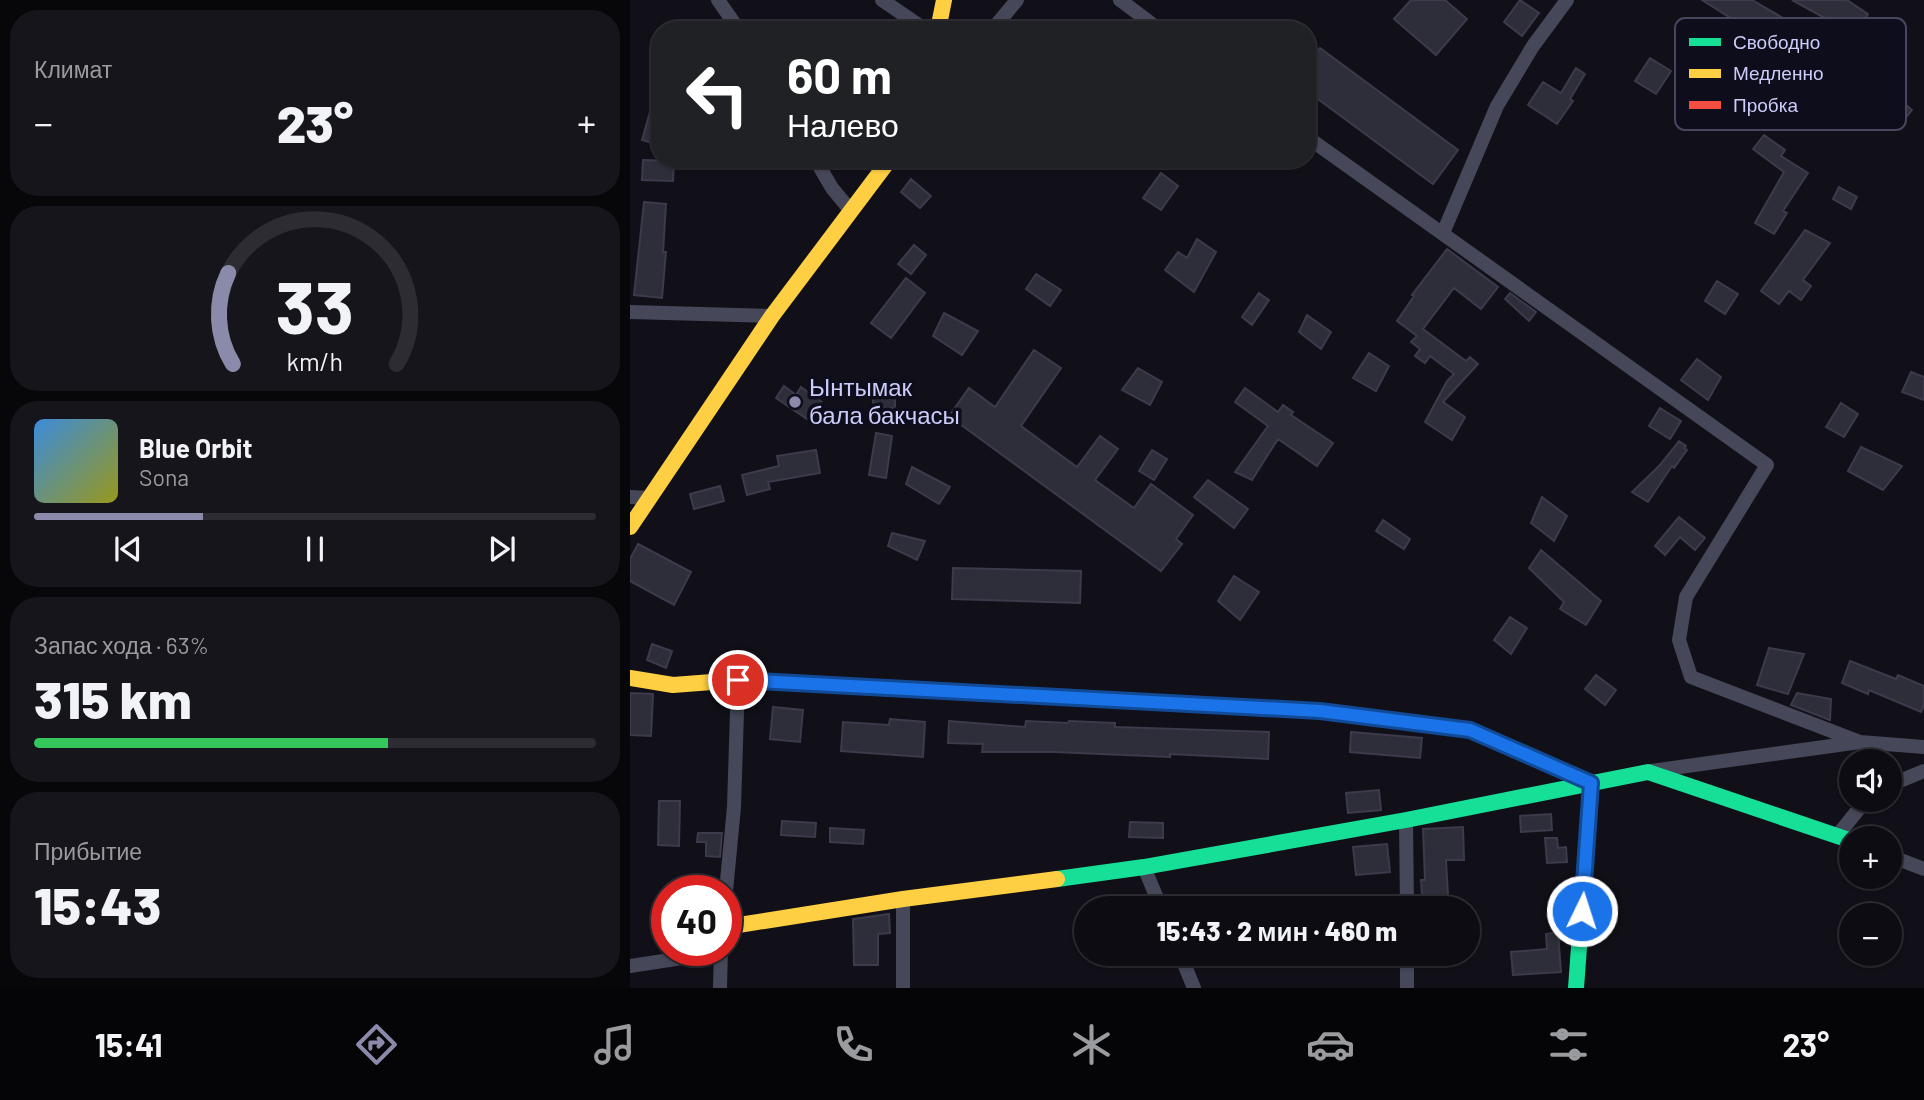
<!DOCTYPE html>
<html lang="ru">
<head>
<meta charset="utf-8">
<style>
	body { margin:0; font-family:Barlow,sans-serif; background:#16151b; color:#f1f3f6; height:100vh; display:flex; flex-direction:column; font-size:26px; white-space:nowrap }
	* { box-sizing:border-box; margin:0 }
	p { font-size:23px; color:#9a9b9f }
	.icon { flex:none; width:38px; height:38px; fill:none; stroke:currentColor; stroke-width:2; stroke-linecap:round; stroke-linejoin:round }
	.map { position:relative; flex:1; overflow:hidden }
	.drawer { display:flex; flex-direction:column; gap:10px; padding:10px; background:#07070a; width:630px }
	.drawer>* { flex:none }
	.banner { position:absolute; left:21px; top:21px; width:665px; height:147px; border-radius:28px; box-shadow:0 2px 5px #0004,0 0 0 2px #2d2c32; background:#202124; color:#fff; overflow:hidden }
	.buttons { position:absolute; left:1209px; top:749px; display:grid; gap:14px }
	.buttons a { display:grid; place-items:center; width:63px; height:63px; border-radius:50%; background:#0d0c12; box-shadow:0 2px 5px #0004,0 0 0 2px #2d2c32; font-size:35px }
	.speed { position:absolute; left:21px; top:875px; display:flex; gap:14px; font-size:35px; font-weight:700; text-align:center }
	.speed>* { display:grid; place-content:center; width:91px; height:91px; border-radius:50%; background:#0d0c12; box-shadow:0 2px 5px #0004,0 0 0 2px #2d2c32; line-height:1 }
	.speed .limit { border:10px solid #d22; background:#fff; color:#111 }
	.pin { position:absolute; display:grid; place-items:center; width:60px; height:60px; color:#fff; margin:-30px; border:4px solid #fff; border-radius:50%; box-shadow:0 2px 7px #0007 }
	.me { position:absolute; width:77px; margin:-38px; rotate:4deg; stroke-linejoin:round; filter:drop-shadow(0 0 5px #0008) }
	.turn { display:flex; align-items:center; gap:24px; height:147px; padding:0 21px; font-size:32px }
	.turn .icon { width:91px; height:91px; stroke-width:2.5 }
	.turn b { display:block; font-size:49px; line-height:60px }
	.big { font-size:52px; font-weight:800; line-height:1.1 }
	.drawer .widget { flex:1; display:flex; flex-direction:column; justify-content:center; gap:10px; min-width:0; padding:0 24px; border-radius:28px; background:#16151b }
	.drawer .dial { align-items:center; gap:0 }
	.dial svg { height:182px; overflow:visible; fill:none; stroke:#2d2c32; stroke-width:7; stroke-linecap:round; text-anchor:middle }
	.dial text { fill:#f1f3f6; stroke:none }
	.song { display:flex; align-items:center; gap:21px }
	.cover { width:84px; height:84px; border-radius:10px; background:linear-gradient(135deg,hsl(210 70% 55%),hsl(60 70% 35%)) }
	.played { height:7px; border-radius:4px; background:linear-gradient(90deg,#8b8aab 30%,#2d2c32 30%) }
	.keys { display:flex; justify-content:space-around; direction:ltr }
	.heat { display:flex; justify-content:space-between; align-items:center; font-size:38px; direction:ltr }
	.charge { height:10px; border-radius:5px; background:linear-gradient(90deg,#34c759 63%,#2d2c32 0) }
	.trip { position:absolute; left:444px; top:896px; width:406px; height:70px; border-radius:35px; background:#0d0c12; box-shadow:0 2px 5px #0004,0 0 0 2px #2d2c32; font-weight:800; line-height:70px; text-align:center }
	.dock { display:flex; height:112px; justify-content:space-around; align-items:center; background:#050507; color:#9a9b9f }
	.dock .icon { width:49px; height:49px }
	.dock .active { color:#8b8aab }
	.dock b { font-size:32px; color:#f1f3f6 }
	main { display:flex; flex:1; min-height:0 }
	.map>svg:first-child { display:block }
	.building { fill:#2e2e3a; stroke:#3c3a4b; stroke-width:2 }
	.lines { fill:none; stroke-linecap:round; stroke-linejoin:round }
	.street { stroke:#464758; stroke-width:14 }
	.fast { stroke:#16e098; stroke-width:16 }
	.slow { stroke:#ffcf43; stroke-width:16 }
	.jam { stroke:#f24e42; stroke-width:16 }
	.route-casing { stroke:#114b97; stroke-width:18 }
	.route { stroke:#1a73e8; stroke-width:12 }
	.poi-dot { fill:#8b8aab; stroke:#0e0d1b; stroke-width:2.5 }
	.labels { text-anchor:middle; stroke-width:7; stroke-linejoin:round; paint-order:stroke }
	.poi-label { font-size:24px; fill:#ccccfa; stroke:#0e0d1b; text-anchor:start }
	.key { fill:#0e0d1b; stroke:#47465e; stroke-width:2 }
	.key-label { font-size:19px; fill:#ccccfa }
</style>
</head>
<body>
<main>
<section class="drawer">
<div class="widget"><p>Климат</p>
<div class="heat"><a>−</a><b class="big">23°</b><a>+</a></div>
</div>
<div class="widget dial"><svg viewBox="0 0 100 80">
<path d="M14 69A42 42 0 1 1 86 69"/>
<path d="M14 69A42 42 0 0 1 12 29" stroke="#8b8aab"/>
<text x="50" y="56" font-size="32" font-weight="700">33</text>
<text x="50" y="72" font-size="11">km/h</text>
</svg></div>
<div class="widget">
<div class="song"><i class="cover"></i><div><b>Blue Orbit</b><p>Sona</p></div></div>
<div class="played"></div>
<div class="keys"><svg class="icon" aria-label="previous" viewBox="0 0 24 24"><path d="M18 5L8 12l10 7zM5 5v14"/></svg><svg class="icon" aria-label="pause" viewBox="0 0 24 24"><path d="M8 5v14M16 5v14"/></svg><svg class="icon" aria-label="next" viewBox="0 0 24 24"><path d="M6 5l10 7-10 7zM19 5v14"/></svg></div>
</div>
<div class="widget"><p>Запас хода · 63%</p><b class="big">315 km</b><div class="charge"></div></div>
<div class="widget"><p>Прибытие</p><b class="big">15:43</b></div>
</section>
<div class="map">
<svg width="1294" height="988" viewBox="0 0 1294 988">
	<rect width="100%" height="100%" fill="#111018"/>
	<path class="building" d="M781,0H815L837,19L806,55L764,19Z
		M890,0L909,13L892,36L874,22Z
		M1072,0H1122L1153,18L1137,41Z
		M1162,0H1217L1238,14L1223,41L1200,30L1204,23Z
		M690,48L828,150L803,184L677,91V66Z
		M1020,58L1041,71L1026,94L1005,81Z
		M946,68L955,74L940,99L943,101L927,124L898,105L913,82L931,93Z
		M1267,97L1282,110L1273,121L1257,109Z
		M20,112L30,115V145L12,140Z
		M1134,135L1155,150L1151,156L1178,173L1153,211L1157,213L1144,234L1125,223L1154,172L1123,149Z
		M13,160L44,161L43,181L12,180Z
		M531,173L548,186L531,210L513,198Z
		M281,179L301,196L290,208L271,192Z
		M1209,187L1227,197L1221,209L1203,199Z
		M14,202L36,204L33,252H36L32,298L4,295Z
		M1175,230L1200,243L1173,280L1181,286L1171,300L1159,291L1149,304L1131,291Z
		M567,239L586,252L564,292L535,270L548,252L557,258Z
		M284,245L296,255L281,274L268,264Z
		M817,249L868,287L851,309L824,288L793,329L836,361L840,357L848,364L813,402L835,417L822,440L795,422L817,381L824,374L800,356L795,363L785,356L790,349L781,342L787,336L767,321L784,296L782,295Z
		M406,274L431,290L420,306L396,289Z
		M276,278L295,293L261,338L241,323Z
		M1087,281L1108,294L1095,314L1075,301Z
		M629,293L639,300L622,325L612,317Z
		M880,293L906,312L899,321L875,299Z
		M314,313L348,331L332,355L303,336Z
		M677,315L701,332L691,349L669,332Z
		M404,350L431,368L391,426L447,467L470,436L488,449L465,480L504,508L521,484L563,515L546,539L552,544L531,571L319,416L339,388L365,407Z
		M739,353L759,366L746,391L723,378Z
		M1067,359L1091,377L1078,400L1051,380Z
		M508,368L532,382L520,405L492,390Z
		M1281,372L1294,377V400L1272,392Z
		M154,386L166,395L171,387L192,402L180,421L146,398Z
		M243,387H265V408L243,409Z
		M615,388L648,412L653,405L663,412L661,415L703,443L687,466L648,439L622,480L605,472L638,426L605,402Z
		M1211,403L1228,414L1214,437L1196,427Z
		M1030,408L1051,421L1040,439L1019,426Z
		M246,433L262,436L256,478L239,475Z
		M1049,441L1056,446L1054,448L1057,450L1044,468L1042,466L1018,502L1002,492L1029,466Z
		M1231,447L1272,466L1253,490L1218,471Z
		M186,450L190,473L138,482L140,489L117,495L112,475L149,466L147,456Z
		M522,450L537,459L524,480L509,471Z
		M282,467L320,487L309,504L276,484Z
		M578,480L618,509L604,528L564,497Z
		M90,486L94,501L64,509L60,494Z
		M912,497L937,516L924,541L901,523Z
		M1049,517L1075,538L1065,550L1050,537L1035,555L1025,546Z
		M753,520L780,539L774,549L746,531Z
		M262,533L295,541L287,560L258,546Z
		M8,544L61,572L44,605L0,581V559Z
		M911,550L971,601L956,625L930,609L934,602L899,568Z
		M323,568L451,571L450,603L322,599Z
		M604,576L629,592L610,620L588,601Z
		M880,617L897,628L881,654L864,640Z
		M22,644L42,651L36,668L17,660Z
		M1139,648L1174,654L1158,694L1127,685Z
		M1220,661L1266,679L1268,675L1294,686V705L1291,712L1239,690L1238,694L1212,683Z
		M966,675L986,690L975,705L955,689Z
		M0,693L23,694L21,736L0,735Z
		M1167,693L1201,699L1200,720L1161,705Z
		M143,707L173,710L170,742L140,739Z
		M260,719L295,722L293,757L211,751L213,722L259,725Z
		M319,721L395,727L396,721L438,723L439,721L485,723V727L639,732L638,759L540,754V757L425,752H352L353,744L318,743Z
		M721,732L792,738L790,758L720,752Z
		M749,790L751,810L718,813L716,793Z
		M29,801H50L49,846L28,845Z
		M921,814L922,830L891,832L890,816Z
		M152,821L186,823L185,837L151,835Z
		M500,822L533,823V838L499,837Z
		M833,827L834,860H816L818,895L792,896L791,880H795L793,829Z
		M200,828L234,830L233,844L200,842Z
		M68,833H92L90,857L76,856V842H67Z
		M915,838H927L928,848L936,847L937,862L917,863Z
		M757,844L760,872L726,875L723,847Z
		M259,914L260,933L248,934V965H224L223,919Z
		M928,932L931,972L883,975L881,952L917,949L916,934Z"/>
	<g class="lines">
		<path class="street" d="M88,0L109,30
			M252,0L296,30
			M490,0L530,30
			M362,30L387,0
			M677,137L1137,465L1056,597L1049,640L1061,677L1230,742
			M185,159L202,188L221,211
			M813,233L867,106L903,46L937,0
			M0,312L142,316
			M0,497L20,498
			M1021,771L1230,742L1294,747
			M1260,785L1294,771
			M776,820L777,908
			M1207,836L1236,800
			M1260,856L1294,869
			M514,867L531,908
			M96,891L104,807L108,680
			M273,899V988
			M550,954L564,988
			M777,954V988
			M0,966L91,952
			M90,988L91,950"/>
		<path class="fast" d="M656,709L690,711L840,730L961,783L946,988
			M427,879L514,867L776,820L1018,772L1222,841"/>
		<path class="slow" d="M308,30L314,0
			M0,527L142,316L260,159
			M0,678L43,685L108,680L271,689
			M96,927L273,899L427,879"/>
		<path class="jam" d="M271,689L656,709"/>
	</g>
	<g class="lines">
		<defs>
			<path id="route" d="M108,680L690,711L840,730L961,783L952,911"/>
		</defs>
		<use href="#route" class="route-casing"/>
		<use href="#route" class="route"/>
	</g>
	<circle class="poi-dot" cx="165" cy="402" r="7"/>
	<g class="labels">
		<g class="poi-label">
			<text x="179" y="396">Ынтымак<tspan x="179" dy="28">бала бакчасы</tspan></text>
		</g>
	</g>
	<rect x="1045" y="18" width="231" height="112" rx="10" class="key"/>
	<rect x="1059" y="38" width="32" height="8" fill="#16e098"/>
	<rect x="1059" y="69" width="32" height="9" fill="#ffcf43"/>
	<rect x="1059" y="101" width="32" height="8" fill="#f24e42"/>
	<g class="key-label">
		<text x="1103" y="49">Свободно</text>
		<text x="1103" y="80">Медленно</text>
		<text x="1103" y="112">Пробка</text>
	</g>
</svg>
<div class="buttons">
<a><svg class="icon" aria-label="sound" viewBox="0 0 24 24"><path d="M4 9h4l5-4v14l-5-4H4zM17 9q2 3 0 6"/></svg></a>
<a>+</a>
<a>−</a>
</div>
<div class="speed"><div class="limit">40</div></div>
<div class="pin" style="left:108px;top:680px;background:#d93025"><svg class="icon" aria-label="arrive" viewBox="0 0 24 24"><path d="M6 21V4h12l-3 4 3 4H6"/></svg></div>
<svg class="me" style="left:952px;top:911px" viewBox="-20 -20 40 40"><circle r="17" fill="#1a73e8" stroke="#fff" stroke-width="3"/><path d="M0-11L8 9 0 5-8 9z" fill="#fff"/></svg>
<div class="trip">15:43 · 2 мин · 460 m</div>
<div class="banner">
<div class="turn"><svg class="icon" aria-label="left" viewBox="0 0 24 24"><path d="M17 20v-9H6M10 6l-5 5 5 5"/></svg><div><b>60 m</b>Налево</div></div>
</div>
</div>
</main>
<nav class="dock">
<b>15:41</b>
<svg class="icon active" aria-label="directions" viewBox="0 0 24 24"><path d="M12 3l9 9-9 9-9-9zM9 14v-3h6M13 9l2 2-2 2"/></svg>
<svg class="icon" aria-label="music" viewBox="0 0 24 24"><path d="M9 18V5l10-2v13"/><circle cx="6" cy="18" r="3"/><circle cx="16" cy="16" r="3"/></svg>
<svg class="icon" aria-label="phone" viewBox="0 0 24 24"><path d="M5 4h4l2 5-3 2q2 4 5 5l2-3 5 2v4C11 20 4 13 5 4z"/></svg>
<svg class="icon" aria-label="climate" viewBox="0 0 24 24"><path d="M12 3v18M4 7l16 10M4 17L20 7"/></svg>
<svg class="icon" aria-label="car" viewBox="0 0 24 24"><path d="M5 17H2v-5l4-1 3-4h7l3 4 3 1v5h-3M9 17h6M6 11h13"/><circle cx="7" cy="17" r="2"/><circle cx="17" cy="17" r="2"/></svg>
<svg class="icon" aria-label="filters" viewBox="0 0 24 24"><path d="M4 7h16M4 17h16"/><circle cx="9" cy="7" r="2"/><circle cx="15" cy="17" r="2"/></svg>
<b>23°</b>
</nav>
</body>
</html>
